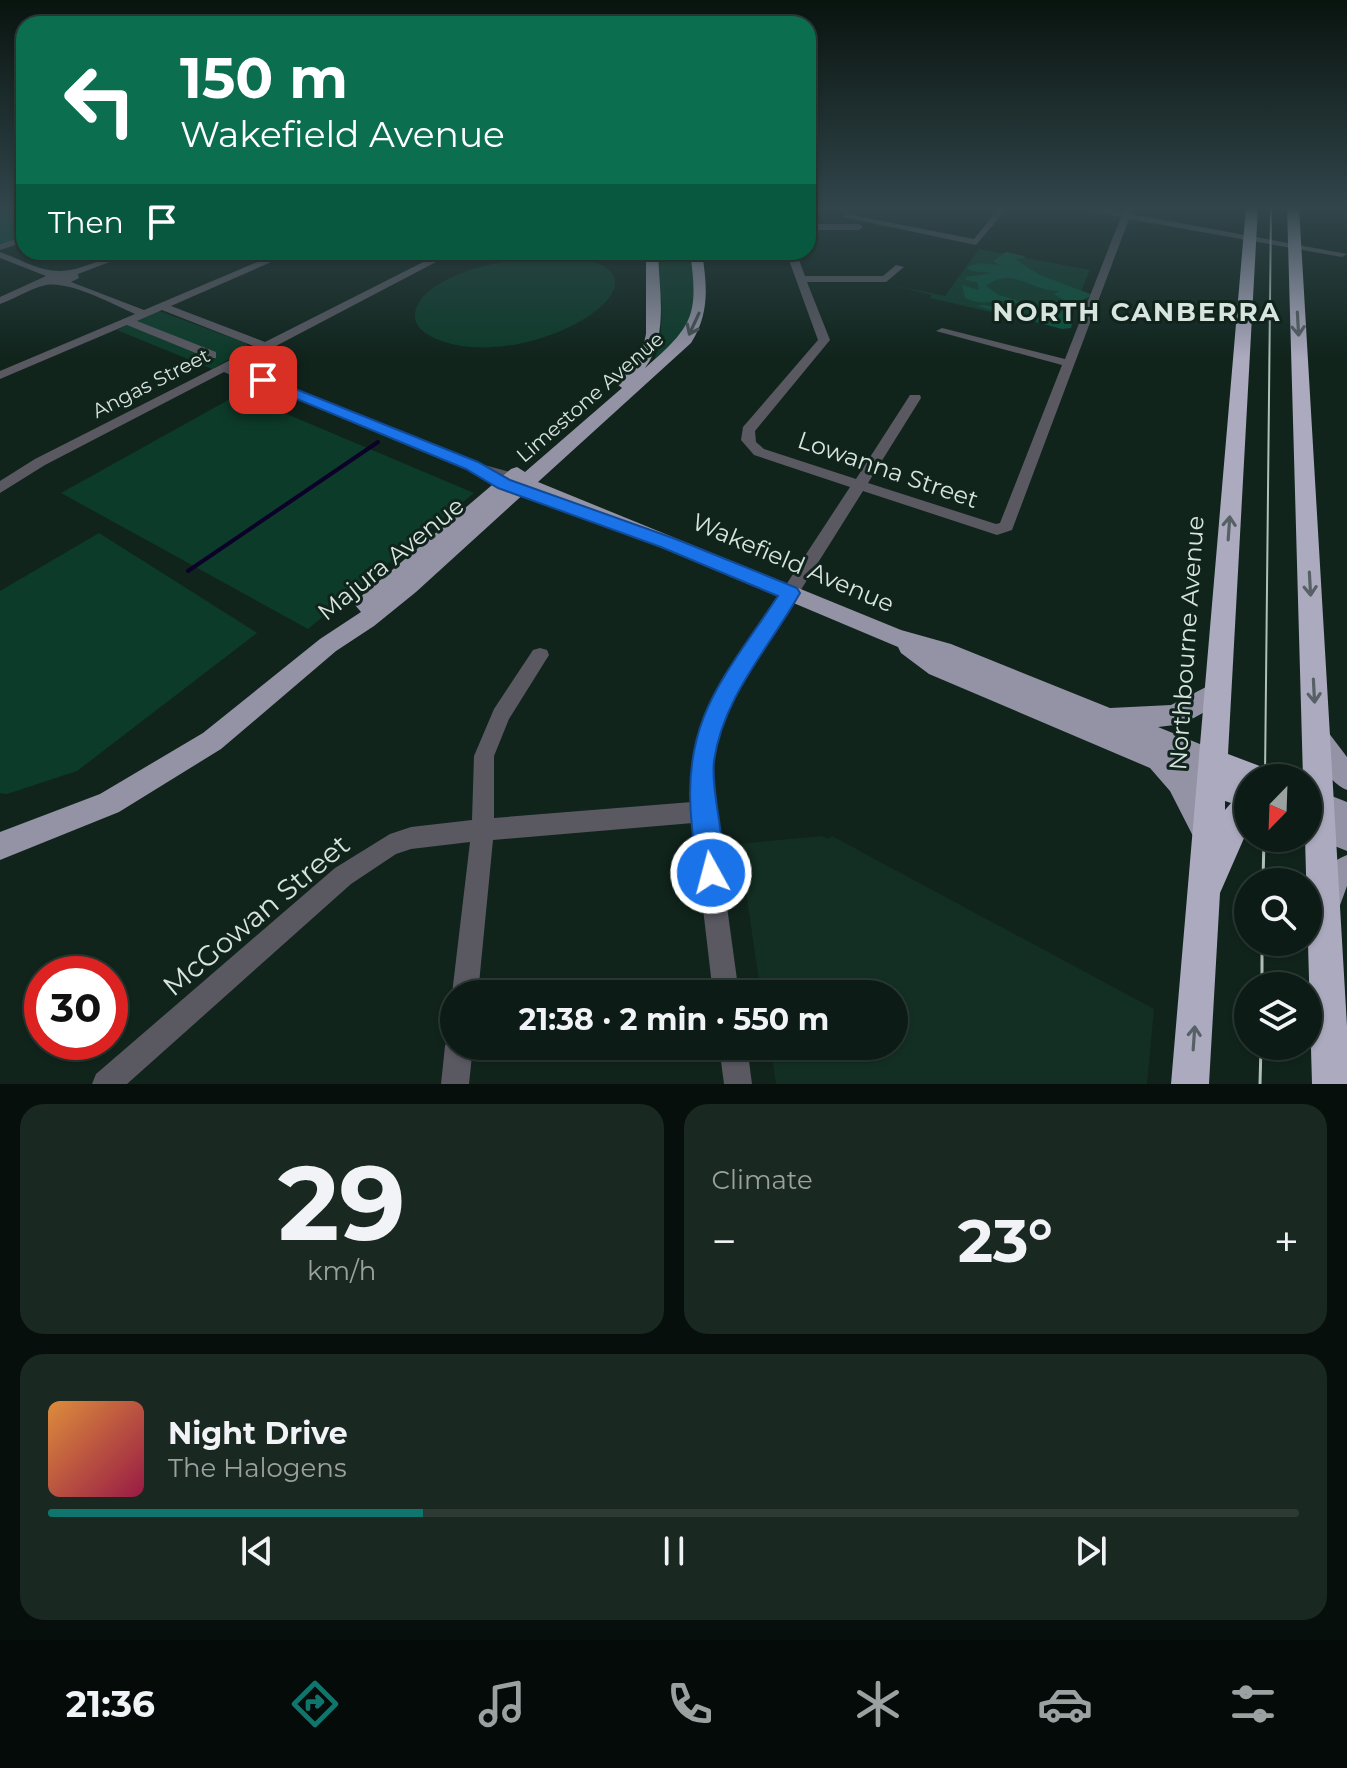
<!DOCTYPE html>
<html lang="en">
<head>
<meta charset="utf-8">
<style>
	body { margin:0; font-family:Montserrat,sans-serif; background:#1a2822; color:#f1f3f6; height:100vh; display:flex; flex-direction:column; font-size:30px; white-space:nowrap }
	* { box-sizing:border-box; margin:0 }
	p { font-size:26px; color:#9aa1a0 }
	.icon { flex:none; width:44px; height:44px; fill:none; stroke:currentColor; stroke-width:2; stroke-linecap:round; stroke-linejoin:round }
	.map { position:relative; height:1084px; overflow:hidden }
	.details { display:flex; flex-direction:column; gap:20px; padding:20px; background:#070f0c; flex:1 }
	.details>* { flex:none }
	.top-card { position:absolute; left:16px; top:16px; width:800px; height:244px; border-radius:24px; box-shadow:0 2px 6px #0004,0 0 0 2px #2c3934; background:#0b6e4f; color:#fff; overflow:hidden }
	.needle { width:52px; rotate:203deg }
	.fabs { position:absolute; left:1234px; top:764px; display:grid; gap:16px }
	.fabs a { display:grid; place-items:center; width:88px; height:88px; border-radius:50%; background:#0c1b15; box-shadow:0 2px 6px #0004,0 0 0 2px #2c3934; font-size:40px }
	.speed { position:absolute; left:24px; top:956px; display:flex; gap:16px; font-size:40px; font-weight:700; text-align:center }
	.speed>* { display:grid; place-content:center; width:104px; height:104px; border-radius:50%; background:#0c1b15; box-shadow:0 2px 6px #0004,0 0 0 2px #2c3934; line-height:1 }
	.speed .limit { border:12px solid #d22; background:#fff; color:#111 }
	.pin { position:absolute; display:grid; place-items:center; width:68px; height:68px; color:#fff; margin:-34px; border-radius:16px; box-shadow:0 4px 12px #0006 }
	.me { position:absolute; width:88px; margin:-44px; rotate:353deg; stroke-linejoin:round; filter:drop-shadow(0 0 6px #0008) }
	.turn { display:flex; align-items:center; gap:28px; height:168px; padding:0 32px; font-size:36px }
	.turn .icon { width:104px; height:104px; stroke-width:2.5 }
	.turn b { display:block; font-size:56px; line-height:68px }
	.then { display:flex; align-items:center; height:76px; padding:0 32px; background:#0003; gap:16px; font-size:30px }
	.big { font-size:60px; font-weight:700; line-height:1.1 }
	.details .card { flex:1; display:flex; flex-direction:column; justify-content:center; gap:12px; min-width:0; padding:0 28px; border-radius:24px; background:#1a2822 }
	.details .dial { align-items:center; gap:0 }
	.dial b { font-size:104px; line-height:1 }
	.song { display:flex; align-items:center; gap:24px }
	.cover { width:96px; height:96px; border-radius:12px; background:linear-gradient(135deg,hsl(30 70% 55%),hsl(340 70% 35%)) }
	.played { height:8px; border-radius:4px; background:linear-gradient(90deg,#0f766e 30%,#2c3934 30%) }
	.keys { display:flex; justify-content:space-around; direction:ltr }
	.heat { display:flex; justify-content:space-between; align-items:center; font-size:44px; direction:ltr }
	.details .tiles { flex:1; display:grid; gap:20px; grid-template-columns:1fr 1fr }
	.card:last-child { grid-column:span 2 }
	.trip { position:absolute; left:440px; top:980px; width:468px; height:80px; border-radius:40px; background:#0c1b15; box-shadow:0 2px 6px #0004,0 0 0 2px #2c3934; font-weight:700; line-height:80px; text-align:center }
	.tab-bar { display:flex; height:128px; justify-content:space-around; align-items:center; background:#050b08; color:#9aa1a0 }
	.tab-bar .icon { width:56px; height:56px }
	.tab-bar .on { color:#0f766e }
	.tab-bar b { font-size:36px; color:#f1f3f6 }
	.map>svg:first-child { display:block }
	.built { fill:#132f24 }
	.green { fill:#0d3b2a }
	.forest { fill:#08533c }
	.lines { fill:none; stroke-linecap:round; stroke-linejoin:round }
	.stream { stroke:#0c0128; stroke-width:4 }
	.minor { fill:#5a5962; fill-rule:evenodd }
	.major { fill:#9493a5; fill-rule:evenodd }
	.highway { fill:#acaabf; fill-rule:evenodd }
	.tram-far1 { stroke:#b1bfb9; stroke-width:2 }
	.tram { stroke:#b1bfb9; stroke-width:3 }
	.oneway { stroke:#455053 }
	.oneway2 { stroke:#566065 }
	.route { fill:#1a73e8; stroke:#114b97; stroke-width:2 }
	.labels { text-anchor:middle; stroke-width:6; stroke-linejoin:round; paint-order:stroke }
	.far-street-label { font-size:20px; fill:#d8e4df; stroke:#10241c }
	.street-label { font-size:24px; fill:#d8e4df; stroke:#10241c }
	.far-district-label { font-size:26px; font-weight:bold; letter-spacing:2px; fill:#d8e4df; stroke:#10241c }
	.near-street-label { font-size:28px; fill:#d8e4df; stroke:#10241c }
</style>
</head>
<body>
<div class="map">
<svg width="1347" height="1084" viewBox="0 0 1347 1084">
	<rect width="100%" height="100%" fill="#10241c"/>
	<path class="built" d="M822,836L828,839L832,836L1154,1009L1147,1084H776L770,1046H894V994H761L739,844Z"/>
	<path class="green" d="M979,249L1090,270L1065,329L930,298L932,295L888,284L945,296Z
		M657,252H690L698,303L694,324L652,365C668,330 660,290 657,252Z
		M554,255C708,265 534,377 439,340C429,336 414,328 415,315C418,273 521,255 554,255Z
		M159,311L246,343L249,348L212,369L117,330Z
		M239,394L474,493L308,629L61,493Z
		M99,533L257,633L77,771L7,794L0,793V591Z"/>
	<path class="forest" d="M0,208L6,212L20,213L23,219L17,221H24V228L16,237L19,239L0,243Z
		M1006,252L1024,256L1025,258L1015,259L1040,275L1093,295C1082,302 1066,305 1054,294L1059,291C1028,290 1013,266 986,286L999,295L1029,304C1020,304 1012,302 1003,301C991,299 986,307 965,298L962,285L979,290L977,282L965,280L966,277L993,273L971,271L966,267L980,263L999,265L993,261Z
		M985,305L1054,321L1042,312L1064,311L1074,318L1071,328L1062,329L977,306Z"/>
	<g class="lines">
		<path class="stream" d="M188,571L378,442"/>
		<path class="minor" d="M11,207H24V213Z
			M1000,207H1008L976,245L843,217L847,214L974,239Z
			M1073,207H1092L1123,212L1125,207H1133L1131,214L1347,254L1342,257L1129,219L1012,530L997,535L863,491L728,706L712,764L714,812L739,994H713L693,823L493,840L478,994H454V999L452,994L470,842L411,849L396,854L351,884L127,1084H92L96,1074L335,868L390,834L411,827L472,820L474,756L494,709L533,650L540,648L547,650L549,655L509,719L494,756V818L692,802V764L712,698L850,487L754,455L741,440L743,427L818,340L786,252H796L805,276H883L896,265L904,267L886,282H807L830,340L755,431L756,442L764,449L856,479L910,395H920L921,398L868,483L996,524L1000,523L1062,365L936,331L942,328L1065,359L1121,217Z
			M808,224H859L863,227L859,230H808Z
			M24,236V242L0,250V244Z
			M0,252C20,259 40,272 61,271C87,270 109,252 136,252L78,274L79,278L71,282L144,310L281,252H294L171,306L265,342L443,252H455L234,368L251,375L267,377L477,463L517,474L519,477L512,482L467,469L260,383L244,381L224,372L45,465L0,493V481L35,459L256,347L162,310L137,321L216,352V358H208L127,325L0,379V371L135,314C112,304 71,281 46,285C31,288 15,299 0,304V297L46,276L0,258Z
			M454,1034V1046H473L469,1084H441L445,1046L449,1036Z
			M719,1046H747L752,1084H724Z"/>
		<path class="major" d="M646,252H658C659,290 669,336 645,368C693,326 699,316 690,252H702C707,286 710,313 691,343L538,482L901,630L951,644L1110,708L1171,705L1208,686L1217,683L1226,686L1229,693L1226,700L1183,724L1158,727L1222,753L1226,761L1222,769L1218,771L1224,781L1220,790L1211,793L1197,788L1219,830L1215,840L1205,844L1195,840L1170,791L1150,768L929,674L901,653L898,647L527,491L416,592L374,626L336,651L221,749L119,812L0,860V832L100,794L203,733L320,639L361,612L355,605L358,599L511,469L517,467L525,472L622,388L617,384L642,352L646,334Z
			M1316,725L1325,728L1347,757V790C1329,783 1312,754 1303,736L1307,728Z
			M1319,791L1347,802V851L1310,836L1308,821L1314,815L1308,810V798Z
			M1347,855V886L1339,908L1328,912L1317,908L1313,897C1320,875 1325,864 1347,855Z"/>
		<path class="highway" d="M1246,207H1258L1228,754L1265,768L1270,778H1248V829L1220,893L1209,1084H1171ZM1225,801L1231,803L1225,810Z
			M1287,207H1299L1347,1026V1084H1312L1305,838H1308V778H1303Z"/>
		<path class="tram-far1" d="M1265,778L1271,207"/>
		<path class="tram" d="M1263,882L1264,838
			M1262,942V986
			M1260,1084L1261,1046"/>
	</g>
	<defs><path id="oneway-shaft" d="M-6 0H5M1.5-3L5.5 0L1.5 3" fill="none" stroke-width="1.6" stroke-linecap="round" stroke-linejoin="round" transform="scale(2)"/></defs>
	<use class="oneway" href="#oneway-shaft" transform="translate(694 324) rotate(115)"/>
	<g class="oneway2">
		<use href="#oneway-shaft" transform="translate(1298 324) rotate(87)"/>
		<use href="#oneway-shaft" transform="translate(1229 528) rotate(-86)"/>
		<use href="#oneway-shaft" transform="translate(1310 584) rotate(87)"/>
		<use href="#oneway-shaft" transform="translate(1314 691) rotate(87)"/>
		<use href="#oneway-shaft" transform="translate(1194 1038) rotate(-86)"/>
	</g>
	<linearGradient id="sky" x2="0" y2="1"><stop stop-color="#09140f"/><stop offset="0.58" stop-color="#31454b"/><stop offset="1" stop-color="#31454b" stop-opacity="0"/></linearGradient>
	<rect width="1347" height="359" fill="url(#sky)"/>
	<path class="route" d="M263,376L478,462L510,480L673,538L797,588L800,593C769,648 723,697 714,761C710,794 731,857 720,882L711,886L701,882C694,865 694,845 692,827C680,721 723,679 778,596L661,547L498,488L466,469L258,383L256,380Z"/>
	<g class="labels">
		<g class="far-street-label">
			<text transform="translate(151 383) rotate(-27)" y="7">Angas Street</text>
			<text transform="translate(590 397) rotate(-41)" y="7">Limestone Avenue</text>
		</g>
		<g class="street-label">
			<text transform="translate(888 470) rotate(19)" y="8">Lowanna Street</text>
			<text transform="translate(391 559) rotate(-39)" y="8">Majura Avenue</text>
			<text transform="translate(793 563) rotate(23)" y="8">Wakefield Avenue</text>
			<text transform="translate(1187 643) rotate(-86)" y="8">Northbourne Avenue</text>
		</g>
		<g class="far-district-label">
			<text x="1137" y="321">NORTH CANBERRA</text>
		</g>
		<g class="near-street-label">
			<text transform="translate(256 915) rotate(-40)" y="10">McGowan Street</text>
		</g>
	</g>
</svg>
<div class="fabs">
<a><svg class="needle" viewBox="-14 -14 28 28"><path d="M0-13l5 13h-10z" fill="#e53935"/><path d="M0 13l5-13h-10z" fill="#9aa1a0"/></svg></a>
<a><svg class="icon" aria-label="search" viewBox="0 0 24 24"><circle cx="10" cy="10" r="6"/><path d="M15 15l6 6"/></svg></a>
<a><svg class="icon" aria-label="layers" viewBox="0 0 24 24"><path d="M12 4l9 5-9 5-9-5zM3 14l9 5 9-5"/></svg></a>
</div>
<div class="speed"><div class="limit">30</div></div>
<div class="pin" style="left:263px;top:380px;background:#d93025"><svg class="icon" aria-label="arrive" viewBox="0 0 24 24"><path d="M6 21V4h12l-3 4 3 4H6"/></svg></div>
<svg class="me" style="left:711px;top:873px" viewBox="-20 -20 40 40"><circle r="17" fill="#1a73e8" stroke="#fff" stroke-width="3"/><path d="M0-11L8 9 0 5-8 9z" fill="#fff"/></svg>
<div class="trip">21:38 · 2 min · 550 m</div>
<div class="top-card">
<div class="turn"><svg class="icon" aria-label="left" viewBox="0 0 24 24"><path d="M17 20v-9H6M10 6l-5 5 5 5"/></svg><div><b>150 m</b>Wakefield Avenue</div></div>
<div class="then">Then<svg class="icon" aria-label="arrive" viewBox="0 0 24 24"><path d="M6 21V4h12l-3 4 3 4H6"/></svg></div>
</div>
</div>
<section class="details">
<div class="tiles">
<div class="card dial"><b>29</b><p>km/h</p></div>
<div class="card"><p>Climate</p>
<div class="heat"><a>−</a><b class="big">23°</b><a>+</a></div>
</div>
<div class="card">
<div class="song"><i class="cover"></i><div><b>Night Drive</b><p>The Halogens</p></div></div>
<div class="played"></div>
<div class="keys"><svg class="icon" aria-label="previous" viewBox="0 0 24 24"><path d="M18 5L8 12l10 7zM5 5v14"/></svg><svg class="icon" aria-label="pause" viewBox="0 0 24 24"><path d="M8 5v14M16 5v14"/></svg><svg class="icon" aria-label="next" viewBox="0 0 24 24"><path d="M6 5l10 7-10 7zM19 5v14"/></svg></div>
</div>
</div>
</section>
<nav class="tab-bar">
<b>21:36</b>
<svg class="icon on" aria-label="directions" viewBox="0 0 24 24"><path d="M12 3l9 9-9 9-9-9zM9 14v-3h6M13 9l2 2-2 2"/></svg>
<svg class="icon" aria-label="music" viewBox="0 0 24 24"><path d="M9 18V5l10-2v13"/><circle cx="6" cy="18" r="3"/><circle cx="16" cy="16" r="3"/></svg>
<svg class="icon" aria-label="phone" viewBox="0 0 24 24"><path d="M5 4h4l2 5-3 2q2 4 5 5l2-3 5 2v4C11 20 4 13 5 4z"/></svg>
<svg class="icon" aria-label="climate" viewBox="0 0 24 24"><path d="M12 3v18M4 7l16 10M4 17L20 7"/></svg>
<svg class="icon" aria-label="car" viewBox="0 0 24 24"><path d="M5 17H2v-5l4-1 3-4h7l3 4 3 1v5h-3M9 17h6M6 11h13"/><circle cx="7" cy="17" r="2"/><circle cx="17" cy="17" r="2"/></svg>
<svg class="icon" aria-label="filters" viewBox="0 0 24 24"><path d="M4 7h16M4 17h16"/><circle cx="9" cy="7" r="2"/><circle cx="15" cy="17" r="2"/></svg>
</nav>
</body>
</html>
